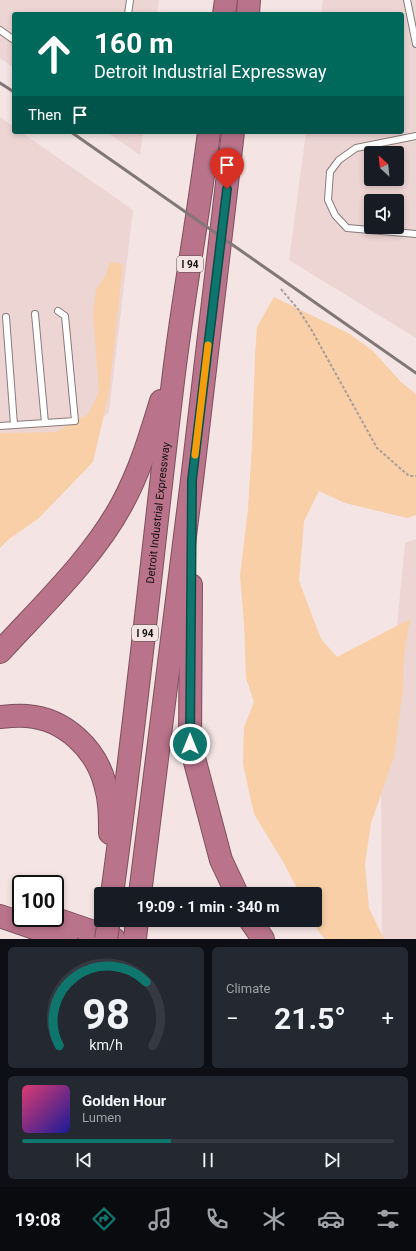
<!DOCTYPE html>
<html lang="en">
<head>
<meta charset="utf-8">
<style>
	body { margin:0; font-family:Roboto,sans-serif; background:#242831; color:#f1f3f6; height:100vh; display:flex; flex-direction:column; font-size:15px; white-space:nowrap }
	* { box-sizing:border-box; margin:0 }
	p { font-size:13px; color:#9ea1a6 }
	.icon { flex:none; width:22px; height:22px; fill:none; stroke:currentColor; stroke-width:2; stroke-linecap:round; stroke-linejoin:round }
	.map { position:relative; height:939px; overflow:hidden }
	.side { display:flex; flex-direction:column; gap:8px; padding:8px; background:#0d0f14; flex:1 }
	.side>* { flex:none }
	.top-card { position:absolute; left:12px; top:12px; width:392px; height:122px; border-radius:4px; box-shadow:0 2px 6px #0003; background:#00695c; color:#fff; overflow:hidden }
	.needle { width:26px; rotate:333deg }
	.buttons { position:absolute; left:364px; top:146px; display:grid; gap:8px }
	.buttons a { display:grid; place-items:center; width:40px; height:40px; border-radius:4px; background:#171b24; box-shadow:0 2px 6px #0003; font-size:20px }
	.speed { position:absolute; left:12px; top:875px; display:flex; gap:8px; font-size:20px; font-weight:700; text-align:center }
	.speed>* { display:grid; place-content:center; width:52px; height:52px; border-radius:50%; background:#171b24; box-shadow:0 2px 6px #0003; line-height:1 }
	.speed .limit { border:2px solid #111; border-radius:6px; background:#fff; color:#111 }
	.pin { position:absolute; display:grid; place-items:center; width:34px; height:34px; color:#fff; margin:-41px -17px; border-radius:50% 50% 50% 0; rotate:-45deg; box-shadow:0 0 4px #0007 }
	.pin .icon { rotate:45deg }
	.me { position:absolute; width:44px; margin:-22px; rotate:0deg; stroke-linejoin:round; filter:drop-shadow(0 0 3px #0008) }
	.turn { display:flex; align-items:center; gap:14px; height:84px; padding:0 16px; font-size:18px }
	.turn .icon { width:52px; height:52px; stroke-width:2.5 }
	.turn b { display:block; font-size:28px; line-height:34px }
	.then { display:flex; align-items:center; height:38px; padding:0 16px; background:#0003; gap:8px; font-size:15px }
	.big { font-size:30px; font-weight:700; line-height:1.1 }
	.side .tile { flex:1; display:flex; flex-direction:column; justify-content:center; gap:6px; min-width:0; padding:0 14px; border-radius:6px; background:#242831 }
	.side .dial { align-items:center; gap:0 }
	.dial svg { height:104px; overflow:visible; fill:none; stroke:#363941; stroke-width:7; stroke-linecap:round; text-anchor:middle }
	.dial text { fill:#f1f3f6; stroke:none }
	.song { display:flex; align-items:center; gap:12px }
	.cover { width:48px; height:48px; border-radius:6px; background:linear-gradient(135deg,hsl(340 70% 55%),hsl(240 70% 35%)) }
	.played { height:4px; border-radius:2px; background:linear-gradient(90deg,#0f766e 40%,#363941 40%) }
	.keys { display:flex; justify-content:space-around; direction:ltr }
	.heat { display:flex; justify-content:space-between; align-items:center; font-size:22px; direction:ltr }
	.side .tiles { flex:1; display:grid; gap:8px; grid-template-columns:1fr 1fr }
	.tile:last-child { grid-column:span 2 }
	.trip { position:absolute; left:94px; top:887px; width:228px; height:40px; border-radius:4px; background:#171b24; box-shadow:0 2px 6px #0003; font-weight:700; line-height:40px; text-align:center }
	.dock { display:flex; height:64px; justify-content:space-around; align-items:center; background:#090b0e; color:#9ea1a6 }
	.dock .icon { width:28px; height:28px }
	.dock .active { color:#0f766e }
	.dock b { font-size:18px; color:#f1f3f6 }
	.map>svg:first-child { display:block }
	.built { fill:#edd5d4; fill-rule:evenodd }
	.green { fill:#f8cfa7 }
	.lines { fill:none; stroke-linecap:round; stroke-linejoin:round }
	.lane-casing { stroke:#897b7b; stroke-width:8 }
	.highway-casing { stroke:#7f505f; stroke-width:24 }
	.path { stroke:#a89c9c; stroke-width:2; stroke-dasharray:3 2; stroke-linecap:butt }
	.lane { stroke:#fff; stroke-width:6 }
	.highway { stroke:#b9738b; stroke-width:22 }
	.rail { stroke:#827777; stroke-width:3 }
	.highway-bridge-casing { stroke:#7f505f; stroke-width:24; stroke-linecap:butt }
	.highway-bridge { stroke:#b9738b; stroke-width:22 }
	.route-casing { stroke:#0a4d48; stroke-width:10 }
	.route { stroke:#0f766e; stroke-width:7 }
	.slow { stroke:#f59e0b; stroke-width:7 }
	.labels { text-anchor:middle; stroke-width:4; stroke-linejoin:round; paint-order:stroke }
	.shield { fill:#f4e4e4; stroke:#564e4e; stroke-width:1 }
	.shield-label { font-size:10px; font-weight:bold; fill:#130e0e }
	.street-label { font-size:11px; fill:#130e0e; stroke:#f4e4e4 }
</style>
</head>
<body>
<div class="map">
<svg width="416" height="939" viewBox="0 0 416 939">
	<rect width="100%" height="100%" fill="#f4e4e4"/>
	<path class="built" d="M0,0H159L157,14H14V68L0,58Z
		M323,0H416V338L289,260L306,132H402V14H321ZM371,153H397V179H371ZM371,201H397V227H371Z
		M0,117L14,127V132H21L133,210L109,412L0,522Z
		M107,132H143L140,155Z
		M416,539V939H382L381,792L405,543Z"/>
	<path class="green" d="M110,262L123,264L109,393L93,462L38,519L9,539L0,548V433L56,432L88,414L99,392L93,314L96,289L106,275Z
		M274,297L350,334L373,351L401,382L416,394V515L407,518L345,503L319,491L304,521L299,581L321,639L337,657L410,619L404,655L403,689L394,757L371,823L365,864L369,908L384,939H325L319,932L313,920H315V894H300L282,860L254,814L243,764L244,727L254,702L246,678L244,623L240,576L248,509L252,445L255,355L257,327Z"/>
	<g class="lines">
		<defs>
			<path id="lane" d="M407,0L416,44
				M128,14L130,0
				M0,30L14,40
				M416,136L356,148L339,160L330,172L328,200L335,215L347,228L416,234
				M35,314L45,423
				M6,317L14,425
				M0,426L75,421L65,316L58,311"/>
			<g id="highway">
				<path d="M224,14L226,0"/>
				<path d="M248,14L249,0"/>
				<path d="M191,585L190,743L221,860L237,894"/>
				<path d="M0,652C42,606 93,558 122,504C140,471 150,437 161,401"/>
				<path d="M0,717C9,716 18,715 27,716C65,719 96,749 105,784C110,800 110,816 110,833"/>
				<path id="s1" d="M112,894C136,721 153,546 174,373C184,292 199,212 209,132"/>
				<path d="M140,894L192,480L233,132"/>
				<path d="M0,916L66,939"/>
				<path d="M53,918L114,939"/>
				<path d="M250,920L263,939"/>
				<path d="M135,939L137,920"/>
			</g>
		</defs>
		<use href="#lane" class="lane-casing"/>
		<use href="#highway" class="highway-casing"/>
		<path class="path" d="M281,289L298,309L311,329L377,448L409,476H416"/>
		<use href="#lane" class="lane"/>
		<use href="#highway" class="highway"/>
		<path class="rail" d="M0,83L14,92
			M71,132L416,373"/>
		<defs>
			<path id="highway-bridge" d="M106,939L109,920"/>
		</defs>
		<use href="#highway-bridge" class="highway-bridge-casing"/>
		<use href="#highway-bridge" class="highway-bridge"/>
	</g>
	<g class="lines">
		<defs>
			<path id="route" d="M190,744L192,480L227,189"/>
		</defs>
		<use href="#route" class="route-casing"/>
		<use href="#route" class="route"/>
		<path class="slow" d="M195,455L208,345"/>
	</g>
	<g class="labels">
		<g class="shield">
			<rect x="177" y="256" width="26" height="16" rx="3"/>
			<rect x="132" y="625" width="26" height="16" rx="3"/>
		</g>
		<g class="shield-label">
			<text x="190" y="268">I 94</text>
			<text x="145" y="637">I 94</text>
		</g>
		<g class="street-label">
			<text dy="4" stroke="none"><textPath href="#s1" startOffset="384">Detroit Industrial Expressway</textPath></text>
		</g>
	</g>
</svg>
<div class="buttons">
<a><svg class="needle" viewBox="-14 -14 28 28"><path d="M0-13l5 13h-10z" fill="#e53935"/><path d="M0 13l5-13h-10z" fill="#9ea1a6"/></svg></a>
<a><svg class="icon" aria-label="sound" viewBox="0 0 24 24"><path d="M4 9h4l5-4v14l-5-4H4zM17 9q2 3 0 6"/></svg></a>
</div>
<div class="speed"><div class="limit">100</div></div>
<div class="pin" style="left:227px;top:189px;background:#d93025"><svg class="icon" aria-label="arrive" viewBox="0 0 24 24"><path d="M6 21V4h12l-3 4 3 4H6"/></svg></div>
<svg class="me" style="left:190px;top:744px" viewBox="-20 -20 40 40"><circle r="17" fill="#0f766e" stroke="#fff" stroke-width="3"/><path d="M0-11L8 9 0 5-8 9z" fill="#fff"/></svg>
<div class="trip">19:09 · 1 min · 340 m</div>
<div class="top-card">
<div class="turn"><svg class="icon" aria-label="ahead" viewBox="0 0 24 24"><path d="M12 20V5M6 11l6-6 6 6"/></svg><div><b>160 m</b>Detroit Industrial Expressway</div></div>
<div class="then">Then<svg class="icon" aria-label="arrive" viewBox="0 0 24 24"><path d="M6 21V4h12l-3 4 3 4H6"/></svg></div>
</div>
</div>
<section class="side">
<div class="tiles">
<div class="tile dial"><svg viewBox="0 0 100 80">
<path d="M14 69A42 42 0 1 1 86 69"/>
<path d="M14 69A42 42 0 0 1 81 20" stroke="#0f766e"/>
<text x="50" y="56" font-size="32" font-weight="700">98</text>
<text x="50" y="72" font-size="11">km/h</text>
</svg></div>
<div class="tile"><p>Climate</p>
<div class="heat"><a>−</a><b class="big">21.5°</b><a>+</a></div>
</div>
<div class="tile">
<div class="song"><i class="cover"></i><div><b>Golden Hour</b><p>Lumen</p></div></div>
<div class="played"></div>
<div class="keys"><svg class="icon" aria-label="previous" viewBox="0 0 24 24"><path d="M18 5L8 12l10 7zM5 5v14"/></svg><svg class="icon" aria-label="pause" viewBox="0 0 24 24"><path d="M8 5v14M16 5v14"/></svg><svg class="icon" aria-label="next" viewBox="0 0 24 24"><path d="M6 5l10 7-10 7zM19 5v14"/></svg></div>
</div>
</div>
</section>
<nav class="dock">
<b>19:08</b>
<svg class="icon active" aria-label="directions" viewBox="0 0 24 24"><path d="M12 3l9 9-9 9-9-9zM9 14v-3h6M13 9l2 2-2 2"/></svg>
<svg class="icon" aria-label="music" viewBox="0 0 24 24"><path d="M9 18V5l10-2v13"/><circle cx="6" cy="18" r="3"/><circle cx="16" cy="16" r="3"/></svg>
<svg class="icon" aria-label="phone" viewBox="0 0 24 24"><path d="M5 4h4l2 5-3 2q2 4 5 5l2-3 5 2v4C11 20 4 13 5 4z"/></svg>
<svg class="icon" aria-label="climate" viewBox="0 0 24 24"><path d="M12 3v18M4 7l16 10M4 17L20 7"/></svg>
<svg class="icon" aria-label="car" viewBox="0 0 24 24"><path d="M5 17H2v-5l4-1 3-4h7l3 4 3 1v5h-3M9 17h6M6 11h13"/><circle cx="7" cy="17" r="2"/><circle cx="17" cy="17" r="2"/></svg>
<svg class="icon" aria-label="filters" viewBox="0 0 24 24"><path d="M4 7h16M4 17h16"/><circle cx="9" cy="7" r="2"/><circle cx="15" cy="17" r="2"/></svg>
</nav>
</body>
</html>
